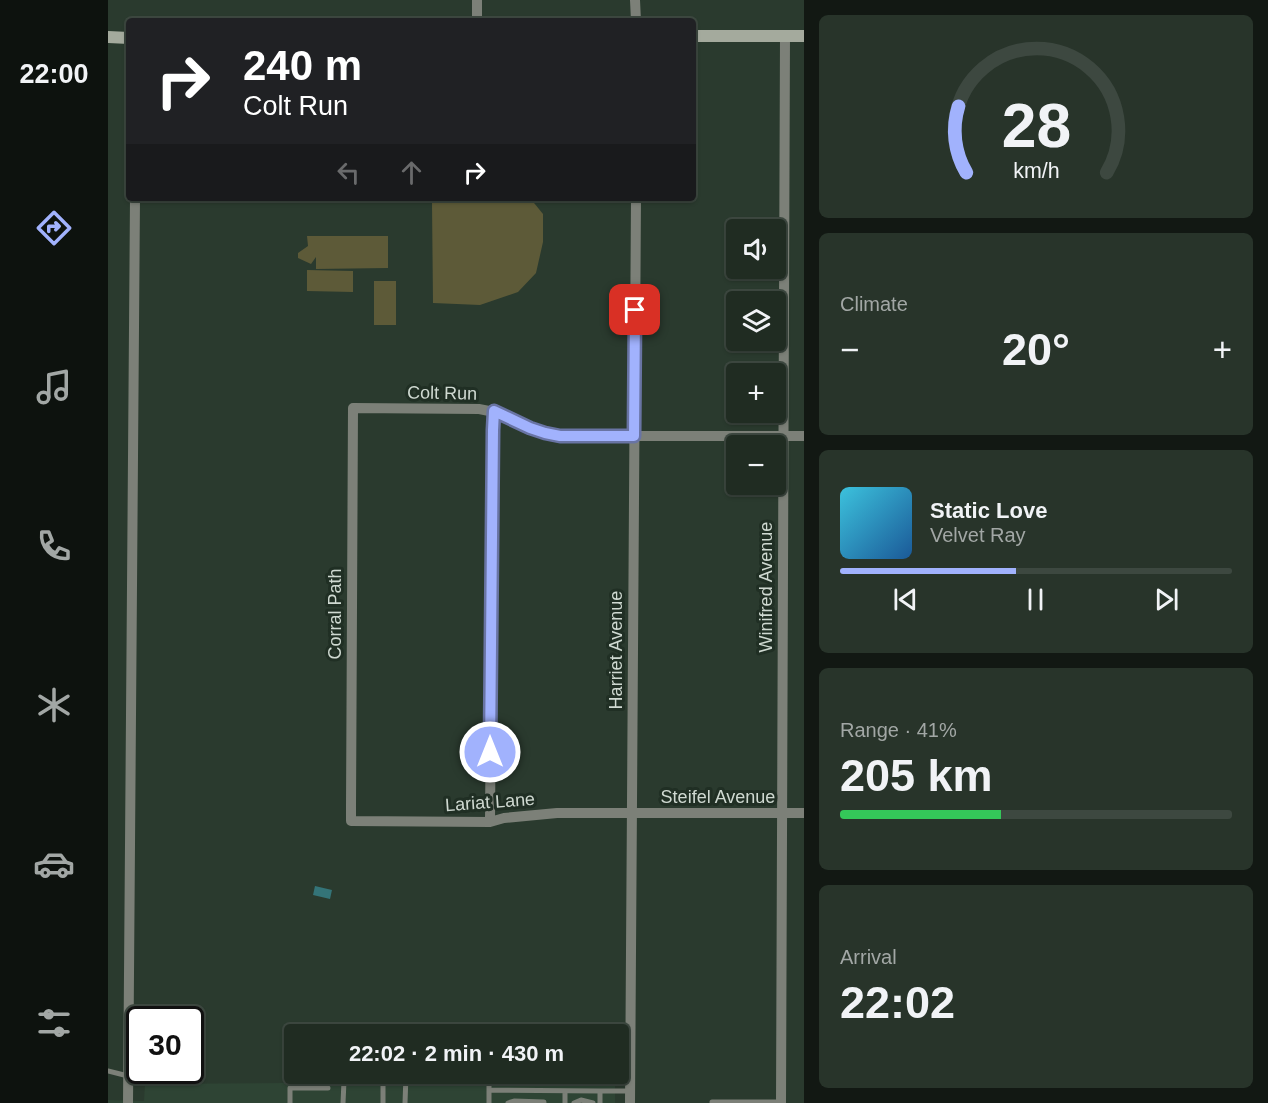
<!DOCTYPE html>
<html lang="en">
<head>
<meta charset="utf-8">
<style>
	body { margin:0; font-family:Arial,sans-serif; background:#28342a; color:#f1f3f6; height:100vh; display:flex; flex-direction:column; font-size:22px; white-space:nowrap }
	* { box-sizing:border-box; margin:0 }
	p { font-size:20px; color:#a2a7a5 }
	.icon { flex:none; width:33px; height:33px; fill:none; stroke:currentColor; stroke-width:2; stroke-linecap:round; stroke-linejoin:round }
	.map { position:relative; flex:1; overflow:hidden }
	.side { display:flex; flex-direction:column; gap:15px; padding:15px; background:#121813; width:464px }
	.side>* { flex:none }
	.guide { position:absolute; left:18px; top:18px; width:570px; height:183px; border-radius:6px; box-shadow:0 2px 4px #0004,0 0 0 2px #3d4840; background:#202124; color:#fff; overflow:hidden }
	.buttons { position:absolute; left:618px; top:219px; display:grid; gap:12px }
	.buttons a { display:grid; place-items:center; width:60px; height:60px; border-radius:6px; background:#202c22; box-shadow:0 2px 4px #0004,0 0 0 2px #3d4840; font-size:30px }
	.speed { position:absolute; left:18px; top:1006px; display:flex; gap:12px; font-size:30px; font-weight:700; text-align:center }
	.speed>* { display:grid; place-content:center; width:78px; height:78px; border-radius:50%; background:#202c22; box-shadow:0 2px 4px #0004,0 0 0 2px #3d4840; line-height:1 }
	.speed .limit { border:3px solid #111; border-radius:9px; background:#fff; color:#111 }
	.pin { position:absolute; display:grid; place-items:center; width:51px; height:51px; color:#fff; margin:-26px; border-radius:12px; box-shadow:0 3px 9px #0006 }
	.me { position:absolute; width:66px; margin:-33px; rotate:0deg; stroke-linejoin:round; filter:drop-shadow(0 0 4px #0008) }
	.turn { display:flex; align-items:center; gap:21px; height:126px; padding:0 18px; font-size:27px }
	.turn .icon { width:78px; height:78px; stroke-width:2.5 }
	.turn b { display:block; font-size:42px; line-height:51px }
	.lanes { display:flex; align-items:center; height:57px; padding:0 18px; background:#0003; justify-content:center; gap:30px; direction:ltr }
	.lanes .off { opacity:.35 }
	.big { font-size:45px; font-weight:700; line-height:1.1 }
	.side .card { flex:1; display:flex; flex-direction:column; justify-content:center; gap:9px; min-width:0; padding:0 21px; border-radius:9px; background:#28342a }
	.side .dial { align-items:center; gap:0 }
	.dial svg { height:156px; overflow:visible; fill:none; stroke:#3d4840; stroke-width:7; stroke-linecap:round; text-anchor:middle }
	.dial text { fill:#f1f3f6; stroke:none }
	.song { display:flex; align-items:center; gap:18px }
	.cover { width:72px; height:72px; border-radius:9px; background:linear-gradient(135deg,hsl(190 70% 55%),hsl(210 70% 35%)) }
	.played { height:6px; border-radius:3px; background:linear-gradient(90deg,#a1b2fd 45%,#3d4840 45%) }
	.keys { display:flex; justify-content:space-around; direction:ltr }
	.heat { display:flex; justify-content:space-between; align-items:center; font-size:33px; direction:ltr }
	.charge { height:9px; border-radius:4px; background:linear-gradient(90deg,#34c759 41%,#3d4840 0) }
	.trip { position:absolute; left:176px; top:1024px; width:345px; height:60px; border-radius:6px; background:#202c22; box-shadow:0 2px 4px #0004,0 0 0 2px #3d4840; font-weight:700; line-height:60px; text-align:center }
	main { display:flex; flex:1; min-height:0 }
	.tabs { display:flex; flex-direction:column; width:108px; justify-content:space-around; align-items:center; background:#0d120e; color:#a2a7a5 }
	.tabs .icon { width:42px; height:42px }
	.tabs .on { color:#a1b2fd }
	.tabs b { font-size:27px; color:#f1f3f6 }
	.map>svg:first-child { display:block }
	.built { fill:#2e4434 }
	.green { fill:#5d5a38 }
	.water { fill:#347478 }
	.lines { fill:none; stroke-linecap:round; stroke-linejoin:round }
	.lane { stroke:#7c8078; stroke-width:5 }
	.street { stroke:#7c8078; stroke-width:10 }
	.secondary { stroke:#a4aa9d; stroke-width:12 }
	.route-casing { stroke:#6974a4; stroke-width:15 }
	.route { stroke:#a1b2fd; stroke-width:10 }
	.labels { text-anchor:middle; stroke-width:6; stroke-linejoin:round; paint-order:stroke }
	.street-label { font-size:18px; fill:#cfd9d1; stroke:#202f24 }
</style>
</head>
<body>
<main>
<nav class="tabs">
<b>22:00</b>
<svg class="icon on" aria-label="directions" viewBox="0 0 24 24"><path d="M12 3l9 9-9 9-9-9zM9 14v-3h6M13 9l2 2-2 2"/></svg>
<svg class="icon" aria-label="music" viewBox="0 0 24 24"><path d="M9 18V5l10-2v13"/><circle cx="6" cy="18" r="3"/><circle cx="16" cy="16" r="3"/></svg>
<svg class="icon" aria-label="phone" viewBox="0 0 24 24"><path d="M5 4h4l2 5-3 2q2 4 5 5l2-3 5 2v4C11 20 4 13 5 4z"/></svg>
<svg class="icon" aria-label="climate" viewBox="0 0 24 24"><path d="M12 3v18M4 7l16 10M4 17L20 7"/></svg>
<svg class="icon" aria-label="car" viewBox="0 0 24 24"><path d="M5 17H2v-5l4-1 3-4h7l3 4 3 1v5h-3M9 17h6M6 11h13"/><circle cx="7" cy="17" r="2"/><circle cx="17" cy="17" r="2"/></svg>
<svg class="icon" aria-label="filters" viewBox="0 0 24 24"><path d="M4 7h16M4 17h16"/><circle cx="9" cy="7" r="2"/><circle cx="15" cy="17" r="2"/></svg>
</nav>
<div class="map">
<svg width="697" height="1103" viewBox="0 0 697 1103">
	<rect width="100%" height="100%" fill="#2a3a2e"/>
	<path class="built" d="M223,1074H507V1103H0V1100L36,1101L37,1084L176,1083V1076Z"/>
	<path class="green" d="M328,198H422L435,214V242L428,273L410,292L372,305L325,303L324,203Z
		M199,236H280V268L208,269V257L203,264L190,258V253L200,246Z
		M199,270L245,271V292L199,291Z
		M266,281H288V325H266Z"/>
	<path class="water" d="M207,886L224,890L222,899L205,895Z"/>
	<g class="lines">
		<path class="lane" d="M0,1071L20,1076
			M272,1074L275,1078V1103
			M381,1090L492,1091
			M457,1091V1103
			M604,1102H673
			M182,1103V1088H220
			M235,1103L236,1081L240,1074
			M297,1103L298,1075L381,1076V1103
			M400,1103L406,1101L436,1102
			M466,1103L473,1100L485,1103
			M492,1103V1091H522"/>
		<path class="street" d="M527,0L528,21
			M369,21V0
			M697,436H452C441,434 431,432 420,427C402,419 392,412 371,409L245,408L243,807V821L382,822L396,818L449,813H697
			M382,822L385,430L386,411
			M20,1103L27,198
			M522,1103L528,198
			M673,1103L677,36"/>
		<path class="secondary" d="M585,36H697
			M0,37L21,38"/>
	</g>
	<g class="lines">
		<defs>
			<path id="route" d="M382,752L385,430L386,411L422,428L437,433L452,436H526L527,310"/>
		</defs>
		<use href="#route" class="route-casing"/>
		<use href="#route" class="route"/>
	</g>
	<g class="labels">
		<g class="street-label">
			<text transform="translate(334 393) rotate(1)" y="6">Colt Run</text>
			<text transform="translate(658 587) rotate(-90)" y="6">Winifred Avenue</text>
			<text transform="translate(227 614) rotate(-90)" y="6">Corral Path</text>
			<text transform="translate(508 650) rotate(-90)" y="6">Harriet Avenue</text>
			<text x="610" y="803">Steifel Avenue</text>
			<text transform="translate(382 802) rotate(-4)" y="6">Lariat Lane</text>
		</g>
	</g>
</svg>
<div class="buttons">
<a><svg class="icon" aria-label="sound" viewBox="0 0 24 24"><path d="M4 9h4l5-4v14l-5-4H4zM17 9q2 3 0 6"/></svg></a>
<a><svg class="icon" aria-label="layers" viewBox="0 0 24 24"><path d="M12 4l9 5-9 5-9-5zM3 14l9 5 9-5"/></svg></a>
<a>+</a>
<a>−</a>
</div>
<div class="speed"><div class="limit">30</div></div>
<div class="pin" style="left:527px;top:310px;background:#d93025"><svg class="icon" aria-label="arrive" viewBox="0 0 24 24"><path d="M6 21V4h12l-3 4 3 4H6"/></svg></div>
<svg class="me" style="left:382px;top:752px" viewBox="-20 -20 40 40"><circle r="17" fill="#a1b2fd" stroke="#fff" stroke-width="3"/><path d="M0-11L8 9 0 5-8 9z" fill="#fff"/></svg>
<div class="trip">22:02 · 2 min · 430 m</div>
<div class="guide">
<div class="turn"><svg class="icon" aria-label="right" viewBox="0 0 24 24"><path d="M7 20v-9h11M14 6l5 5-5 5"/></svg><div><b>240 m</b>Colt Run</div></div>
<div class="lanes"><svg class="icon off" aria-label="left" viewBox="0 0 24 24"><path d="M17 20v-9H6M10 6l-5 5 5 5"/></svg><svg class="icon off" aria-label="ahead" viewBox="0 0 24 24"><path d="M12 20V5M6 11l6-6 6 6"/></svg><svg class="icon" aria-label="right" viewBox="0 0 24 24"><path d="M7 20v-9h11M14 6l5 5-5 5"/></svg></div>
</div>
</div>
<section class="side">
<div class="card dial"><svg viewBox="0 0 100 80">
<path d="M14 69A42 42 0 1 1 86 69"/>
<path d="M14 69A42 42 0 0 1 10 35" stroke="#a1b2fd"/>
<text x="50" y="56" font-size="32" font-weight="700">28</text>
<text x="50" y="72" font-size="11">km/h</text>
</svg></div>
<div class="card"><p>Climate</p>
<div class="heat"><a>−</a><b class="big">20°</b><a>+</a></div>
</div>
<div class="card">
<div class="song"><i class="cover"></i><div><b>Static Love</b><p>Velvet Ray</p></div></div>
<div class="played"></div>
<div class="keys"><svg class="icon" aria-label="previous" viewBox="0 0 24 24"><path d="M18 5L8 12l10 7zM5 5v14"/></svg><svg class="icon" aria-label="pause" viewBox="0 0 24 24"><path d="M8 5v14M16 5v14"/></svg><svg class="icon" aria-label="next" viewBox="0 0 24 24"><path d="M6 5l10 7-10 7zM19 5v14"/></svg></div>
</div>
<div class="card"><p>Range · 41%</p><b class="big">205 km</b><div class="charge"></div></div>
<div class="card"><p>Arrival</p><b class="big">22:02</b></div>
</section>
</main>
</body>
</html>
